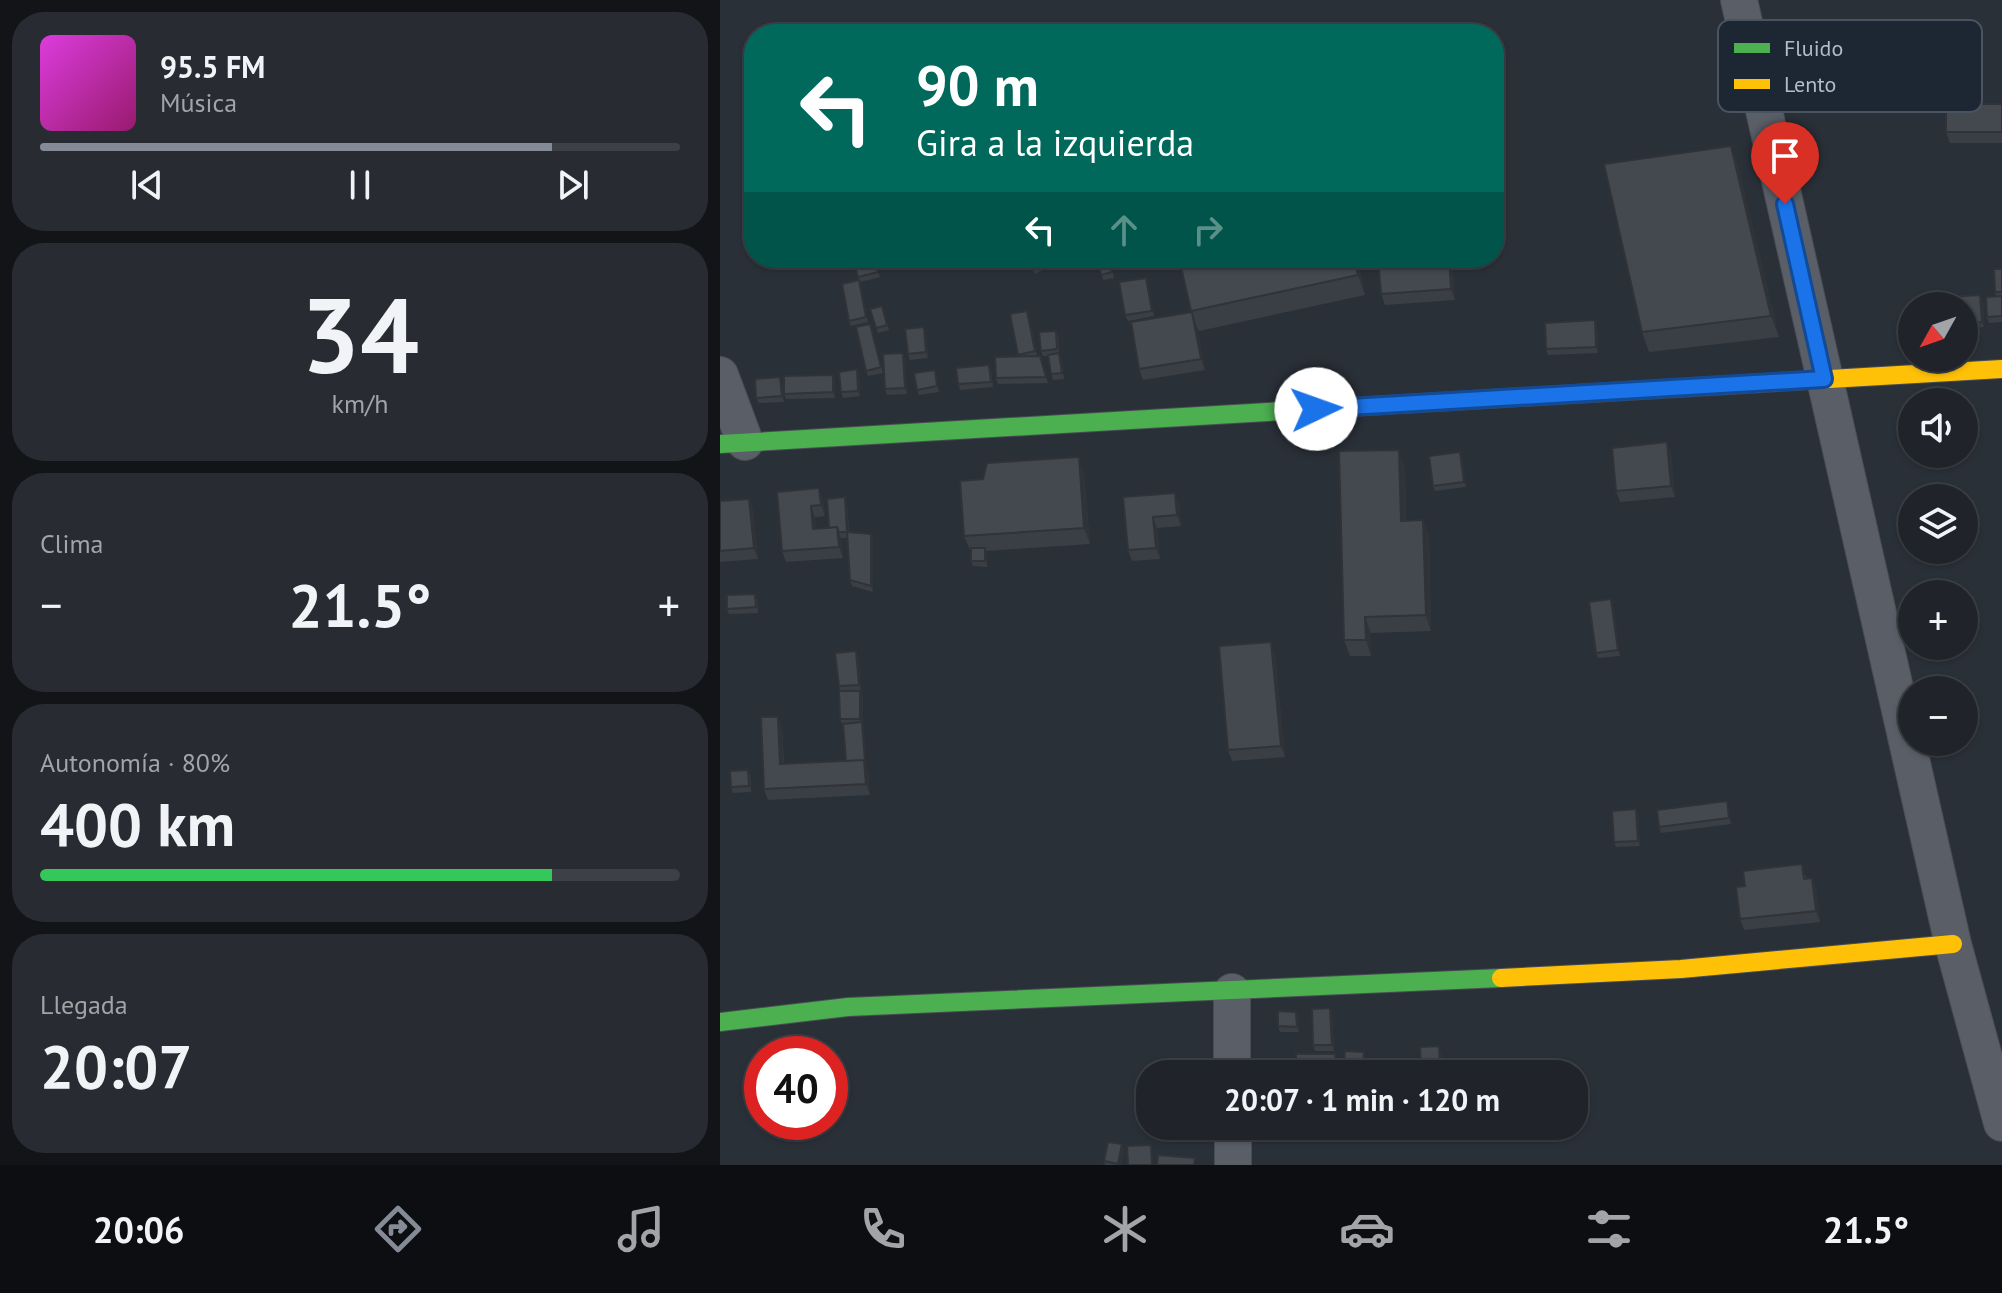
<!DOCTYPE html>
<html lang="es">
<head>
<meta charset="utf-8">
<style>
	body { margin:0; font-family:"PT Sans",sans-serif; background:#282c32; color:#f1f3f6; height:100vh; display:flex; flex-direction:column; font-size:30px; white-space:nowrap }
	* { box-sizing:border-box; margin:0 }
	p { font-size:26px; color:#a2a4a8 }
	.icon { flex:none; width:44px; height:44px; fill:none; stroke:currentColor; stroke-width:2; stroke-linecap:round; stroke-linejoin:round }
	.map { position:relative; flex:1; overflow:hidden }
	.panel { display:flex; flex-direction:column; gap:12px; padding:12px; background:#121417; width:720px }
	.panel>* { flex:none }
	.banner { position:absolute; left:24px; top:24px; width:760px; height:244px; border-radius:32px; box-shadow:0 2px 6px #0004,0 0 0 2px #3d4147; background:#00695c; color:#fff; overflow:hidden }
	.needle { width:52px; rotate:230deg }
	.tools { position:absolute; left:1178px; top:292px; display:grid; gap:16px }
	.tools a { display:grid; place-items:center; width:80px; height:80px; border-radius:50%; background:#20242a; box-shadow:0 2px 6px #0004,0 0 0 2px #3d4147; font-size:40px }
	.speed { position:absolute; left:24px; top:1036px; display:flex; gap:16px; font-size:40px; font-weight:700; text-align:center }
	.speed>* { display:grid; place-content:center; width:104px; height:104px; border-radius:50%; background:#20242a; box-shadow:0 2px 6px #0004,0 0 0 2px #3d4147; line-height:1 }
	.speed .limit { border:12px solid #d22; background:#fff; color:#111 }
	.pin { position:absolute; display:grid; place-items:center; width:68px; height:68px; color:#fff; margin:-82px -34px; border-radius:50% 50% 50% 0; rotate:-45deg; box-shadow:0 0 8px #0007 }
	.pin .icon { rotate:45deg }
	.me { position:absolute; width:88px; margin:-44px; rotate:87deg; stroke-linejoin:round; filter:drop-shadow(0 0 6px #0008) }
	.turn { display:flex; align-items:center; gap:28px; height:168px; padding:0 40px; font-size:36px }
	.turn .icon { width:104px; height:104px; stroke-width:2.5 }
	.turn b { display:block; font-size:56px; line-height:68px }
	.lanes { display:flex; align-items:center; height:76px; padding:0 40px; background:#0003; justify-content:center; gap:40px; direction:ltr }
	.lanes .off { opacity:.35 }
	.big { font-size:60px; font-weight:600; line-height:1.1 }
	.panel .card { flex:1; display:flex; flex-direction:column; justify-content:center; gap:12px; min-width:0; padding:0 28px; border-radius:32px; background:#282c32 }
	.panel .dial { align-items:center; gap:0 }
	.dial b { font-size:104px; line-height:1 }
	.song { display:flex; align-items:center; gap:24px }
	.cover { width:96px; height:96px; border-radius:12px; background:linear-gradient(135deg,hsl(300 70% 55%),hsl(320 70% 35%)) }
	.played { height:8px; border-radius:4px; background:linear-gradient(90deg,#848b96 80%,#3d4147 80%) }
	.keys { display:flex; justify-content:space-around; direction:ltr }
	.heat { display:flex; justify-content:space-between; align-items:center; font-size:44px; direction:ltr }
	.charge { height:12px; border-radius:6px; background:linear-gradient(90deg,#34c759 80%,#3d4147 0) }
	.trip { position:absolute; left:416px; top:1060px; width:452px; height:80px; border-radius:32px; background:#20242a; box-shadow:0 2px 6px #0004,0 0 0 2px #3d4147; font-weight:600; line-height:80px; text-align:center }
	.tabs { display:flex; height:128px; justify-content:space-around; align-items:center; background:#0d0e11; color:#a2a4a8 }
	.tabs .icon { width:56px; height:56px }
	.tabs .on { color:#848b96 }
	.tabs b { font-size:36px; color:#f1f3f6 }
	main { display:flex; flex:1; min-height:0 }
	.map>svg:first-child { display:block }
	.lines { fill:none; stroke-linecap:round; stroke-linejoin:round }
	.street-casing { stroke:#484c53; stroke-width:38 }
	.fast-casing { stroke:#484c53; stroke-width:20 }
	.slow-casing { stroke:#484c53; stroke-width:20 }
	.street { stroke:#5a5e66; stroke-width:36 }
	.fast { stroke:#4caf50; stroke-width:18 }
	.slow { stroke:#ffc107; stroke-width:18 }
	.wall { fill:#3a3f45 }
	.shaded-wall { fill:#303338 }
	.building { fill:#444950; stroke:#303338; stroke-width:2 }
	.route-casing { stroke:#114b97; stroke-width:20 }
	.route { stroke:#1a73e8; stroke-width:14 }
	.key { fill:#1d2633; stroke:#4a5360; stroke-width:2 }
	.key-label { font-size:22px; fill:#b4bcc9 }
</style>
</head>
<body>
<main>
<section class="panel">
<div class="card">
<div class="song"><i class="cover"></i><div><b>95.5 FM</b><p>Música</p></div></div>
<div class="played"></div>
<div class="keys"><svg class="icon" aria-label="previous" viewBox="0 0 24 24"><path d="M18 5L8 12l10 7zM5 5v14"/></svg><svg class="icon" aria-label="pause" viewBox="0 0 24 24"><path d="M8 5v14M16 5v14"/></svg><svg class="icon" aria-label="next" viewBox="0 0 24 24"><path d="M6 5l10 7-10 7zM19 5v14"/></svg></div>
</div>
<div class="card dial"><b>34</b><p>km/h</p></div>
<div class="card"><p>Clima</p>
<div class="heat"><a>−</a><b class="big">21.5°</b><a>+</a></div>
</div>
<div class="card"><p>Autonomía · 80%</p><b class="big">400 km</b><div class="charge"></div></div>
<div class="card"><p>Llegada</p><b class="big">20:07</b></div>
</section>
<div class="map">
<svg width="1282" height="1165" viewBox="0 0 1282 1165">
	<rect width="100%" height="100%" fill="#2a3038"/>
	<g class="lines">
		<defs>
			<path id="street" d="M1019,0L1233,944L1282,1123
				M0,375L25,442
				M512,992V1074
				M513,1126V1165"/>
			<path id="fast" d="M0,444L734,401
				M0,1022L128,1007L781,978"/>
			<path id="slow" d="M734,401L1282,369
				M781,978L961,969L1233,944"/>
		</defs>
		<use href="#street" class="street-casing"/>
		<use href="#fast" class="fast-casing"/>
		<use href="#slow" class="slow-casing"/>
		<use href="#street" class="street"/>
		<use href="#fast" class="fast"/>
		<use href="#slow" class="slow"/>
	</g>
	<path class="wall" d="M1282,104V143H1230L1226,132Z
		M1011,146L1018,166L1059,337L929,352L922,332Z
		M154,258L160,277L140,282L148,322L131,326L129,321L139,280L133,260Z
		M310,258H346L315,274L308,260Z
		M377,258H390L394,278L383,280Z
		M459,258H637L645,295L479,331L477,327L485,370L423,380L419,369L472,312Z
		M658,258H732L735,300L665,305L661,294Z
		M1282,269V322L1269,323L1267,317L1276,297L1275,292Z
		M426,278L434,316L408,321L405,315Z
		M1263,300L1264,327L1244,329V306Z
		M162,306L169,330L158,333L156,328Z
		M290,314L309,316L317,356H320L328,383L278,384L276,378L298,357Z
		M875,320L877,326L878,353L828,355L826,349Z
		M150,324L163,373L148,376L146,371Z
		M336,331L338,336L339,353L341,359L344,379L333,380L328,356H323L321,351Z
		M206,333L208,358L190,360L188,354Z
		M185,359L187,394L167,395L165,389Z
		M269,365L271,371L273,387L240,390L238,384Z
		M137,369L139,374L140,396L123,398L121,392Z
		M215,370L219,392L199,395L197,390Z
		M60,377L62,383L64,402L39,403L36,398Z
		M115,380V398L66,399L64,394Z
		M740,452L742,458L746,487L715,491L713,486Z
		M951,453L955,497L900,502L896,491Z
		M685,466L686,521L703,520L709,536L711,631L651,633V656H630L624,640Z
		M364,473L370,544L266,551L267,567L253,566L251,561V552L244,536Z
		M57,492L103,499L105,516L95,517L96,529L109,528L127,503L129,532L151,534L153,540V592L132,586L130,580L127,538H121L123,558L66,562L62,551Z
		M403,497L459,504L461,526L437,528L440,559L412,561L408,550Z
		M29,499L33,510L38,559L0,562V501Z
		M37,599L38,613L9,614L7,609Z
		M891,599L893,605L900,656L878,658L876,653Z
		M555,653L565,757L512,761L508,750Z
		M138,656L141,690L135,691L143,696V724L147,766L148,771L150,795L48,800L44,789L58,717L62,728L64,764L126,761L123,724H122L120,719V691L119,686Z
		M28,770L30,775L31,792L13,793L11,787Z
		M1007,801L1011,824L941,833L939,827Z
		M916,809L918,815L920,846L896,847L894,842Z
		M1086,875V878H1092L1096,889L1100,922L1024,930L1020,919Z
		M576,1012L579,1017V1032H560L558,1026Z
		M612,1013L614,1051H595L593,1045Z
		M721,1052L723,1072L703,1074L701,1068Z
		M615,1054L617,1059V1074L578,1073L576,1067Z
		M614,1126L613,1135L593,1134L591,1128Z
		M402,1144L404,1150L401,1165H385L384,1161Z"/>
	<path class="shaded-wall" d="M1011,146L1018,166L1059,337L1051,316Z
		M634,258H637L645,295L638,275Z
		M729,258H732L735,300L731,289Z
		M1260,295L1263,300L1264,327L1262,322Z
		M473,316L477,327L485,370L481,359Z
		M875,320L877,326L878,353L876,347Z
		M204,327L206,333L208,358L206,352Z
		M183,353L185,359L187,394L185,388Z
		M137,369L139,374L140,396L138,391Z
		M113,375L115,380V398L113,392Z
		M60,377L62,383L64,402L62,396Z
		M947,442L951,453L955,497L951,486Z
		M679,450L685,466L687,537L681,521Z
		M740,452L742,458L746,487L744,482Z
		M359,457L364,473L370,544L364,528Z
		M99,488L103,499L105,516L101,505Z
		M455,493L459,504L461,526L457,515Z
		M125,497L127,503L129,538L127,532Z
		M29,499L33,510L38,559L34,548Z
		M91,506L95,517L97,540L93,529Z
		M433,517L437,528L440,559L436,548Z
		M703,520L709,536L711,631L706,615Z
		M117,527L121,538L123,558L119,547Z
		M151,534L153,540V592L151,586Z
		M891,599L893,605L900,656L898,650Z
		M645,617L651,633V656L646,640Z
		M551,642L555,653L565,757L561,746Z
		M136,651L138,656L141,690L139,685Z
		M140,691L143,696V724L147,766L148,771L150,795L146,784L142,722L140,719Z
		M58,717L62,728L64,775L60,764Z
		M916,809L918,815L920,846L918,841Z
		M1092,878L1096,889L1100,922L1096,911Z
		M610,1008L612,1013L614,1051L612,1045Z
		M576,1012L579,1017V1032L577,1027Z
		M719,1046L721,1052L723,1072L720,1067Z
		M644,1052L646,1058L644,1074H642Z
		M615,1054L617,1059V1074H615Z
		M402,1144L404,1150L401,1165H398Z"/>
	<path class="building" d="M1226,104H1282V132H1226Z
		M1011,146L1051,316L922,332L884,164Z
		M141,258H154L158,272L138,277L133,260Z
		M310,258H333L313,268L308,260Z
		M377,258H389L392,272L381,275Z
		M459,258H634L638,275L471,311Z
		M658,258H729L731,289L661,294Z
		M1274,269H1282V292H1275Z
		M426,278L432,311L405,315L399,282Z
		M139,280L146,317L129,321L122,284Z
		M1260,295L1262,322L1244,323V306H1214L1213,298Z
		M1282,296V316L1267,317L1266,297Z
		M162,306L167,325L156,328L150,309Z
		M307,311L315,351L298,355L290,314Z
		M472,312L481,359L419,369L411,322Z
		M875,320L876,347L826,349L825,323Z
		M150,324L161,367L146,371L136,327Z
		M204,327L206,352L188,354L185,329Z
		M336,331L337,349L321,351L319,332Z
		M183,353L185,388L165,389L163,354Z
		M339,353L342,373L331,374L328,355Z
		M320,356L326,377L276,378L275,357Z
		M269,365L271,382L238,384L236,368Z
		M137,369L138,391L121,392L119,372Z
		M215,370L217,386L197,390L194,373Z
		M113,375V392L64,394V376Z
		M60,377L62,396L36,398L35,379Z
		M947,442L951,486L896,491L892,448Z
		M679,450L681,521L703,520L706,615L645,617L646,640H624L619,451Z
		M740,452L744,482L713,486L709,456Z
		M359,457L364,528L244,536L240,481L263,479L267,463Z
		M99,488L101,505L91,506L93,529L117,527L119,547L62,551L57,492Z
		M455,493L457,515L433,517L436,548L408,550L403,497Z
		M125,497L127,532H119L117,527L109,528L107,499Z
		M29,499L34,548L0,551V501Z
		M127,532L151,534V586L130,580Z
		M251,548H265V561H251Z
		M35,594L36,607L7,609V595Z
		M891,599L898,650L876,653L869,602Z
		M551,642L561,746L508,750L499,646Z
		M136,651L139,685L119,686L115,653Z
		M119,691H140V719H120Z
		M41,717H58L60,764L144,760L146,784L44,789Z
		M142,722L145,761L144,760L126,761L123,724Z
		M28,770L29,786L11,787L10,771Z
		M1007,801L1009,818L939,827L937,810Z
		M916,809L918,841L894,842L892,811Z
		M1082,864L1084,879L1092,878L1096,911L1020,919L1016,887L1025,886L1023,871Z
		M610,1008L612,1045H593L592,1009Z
		M558,1011L576,1012L577,1027L558,1026Z
		M719,1046L720,1067L701,1068L700,1047Z
		M625,1051L644,1052L642,1074H623Z
		M576,1054H615V1074H594V1067H576Z
		M591,1126H611L610,1130L591,1128Z
		M388,1142L402,1144L398,1164L384,1161Z
		M431,1145L432,1165H408L407,1146Z
		M438,1155L475,1158L474,1165H437Z"/>
	<g class="lines">
		<defs>
			<path id="route" d="M596,409L1104,379L1065,204"/>
		</defs>
		<use href="#route" class="route-casing"/>
		<use href="#route" class="route"/>
	</g>
	<rect x="998" y="20" width="264" height="92" rx="12" class="key"/>
	<rect x="1014" y="43" width="36" height="10" fill="#4caf50"/>
	<rect x="1014" y="79" width="36" height="10" fill="#ffc107"/>
	<g class="key-label">
		<text x="1064" y="56">Fluido</text>
		<text x="1064" y="92">Lento</text>
	</g>
</svg>
<div class="tools">
<a><svg class="needle" viewBox="-14 -14 28 28"><path d="M0-13l5 13h-10z" fill="#e53935"/><path d="M0 13l5-13h-10z" fill="#a2a4a8"/></svg></a>
<a><svg class="icon" aria-label="sound" viewBox="0 0 24 24"><path d="M4 9h4l5-4v14l-5-4H4zM17 9q2 3 0 6"/></svg></a>
<a><svg class="icon" aria-label="layers" viewBox="0 0 24 24"><path d="M12 4l9 5-9 5-9-5zM3 14l9 5 9-5"/></svg></a>
<a>+</a>
<a>−</a>
</div>
<div class="speed"><div class="limit">40</div></div>
<div class="pin" style="left:1065px;top:204px;background:#d93025"><svg class="icon" aria-label="arrive" viewBox="0 0 24 24"><path d="M6 21V4h12l-3 4 3 4H6"/></svg></div>
<svg class="me" style="left:596px;top:409px" viewBox="-20 -20 40 40"><circle r="19" fill="#fff"/><path d="M0-13L10 11 0 6-10 11z" fill="#1a73e8"/></svg>
<div class="trip">20:07 · 1 min · 120 m</div>
<div class="banner">
<div class="turn"><svg class="icon" aria-label="left" viewBox="0 0 24 24"><path d="M17 20v-9H6M10 6l-5 5 5 5"/></svg><div><b>90 m</b>Gira a la izquierda</div></div>
<div class="lanes"><svg class="icon" aria-label="left" viewBox="0 0 24 24"><path d="M17 20v-9H6M10 6l-5 5 5 5"/></svg><svg class="icon off" aria-label="ahead" viewBox="0 0 24 24"><path d="M12 20V5M6 11l6-6 6 6"/></svg><svg class="icon off" aria-label="right" viewBox="0 0 24 24"><path d="M7 20v-9h11M14 6l5 5-5 5"/></svg></div>
</div>
</div>
</main>
<nav class="tabs">
<b>20:06</b>
<svg class="icon on" aria-label="directions" viewBox="0 0 24 24"><path d="M12 3l9 9-9 9-9-9zM9 14v-3h6M13 9l2 2-2 2"/></svg>
<svg class="icon" aria-label="music" viewBox="0 0 24 24"><path d="M9 18V5l10-2v13"/><circle cx="6" cy="18" r="3"/><circle cx="16" cy="16" r="3"/></svg>
<svg class="icon" aria-label="phone" viewBox="0 0 24 24"><path d="M5 4h4l2 5-3 2q2 4 5 5l2-3 5 2v4C11 20 4 13 5 4z"/></svg>
<svg class="icon" aria-label="climate" viewBox="0 0 24 24"><path d="M12 3v18M4 7l16 10M4 17L20 7"/></svg>
<svg class="icon" aria-label="car" viewBox="0 0 24 24"><path d="M5 17H2v-5l4-1 3-4h7l3 4 3 1v5h-3M9 17h6M6 11h13"/><circle cx="7" cy="17" r="2"/><circle cx="17" cy="17" r="2"/></svg>
<svg class="icon" aria-label="filters" viewBox="0 0 24 24"><path d="M4 7h16M4 17h16"/><circle cx="9" cy="7" r="2"/><circle cx="15" cy="17" r="2"/></svg>
<b>21.5°</b>
</nav>
</body>
</html>
